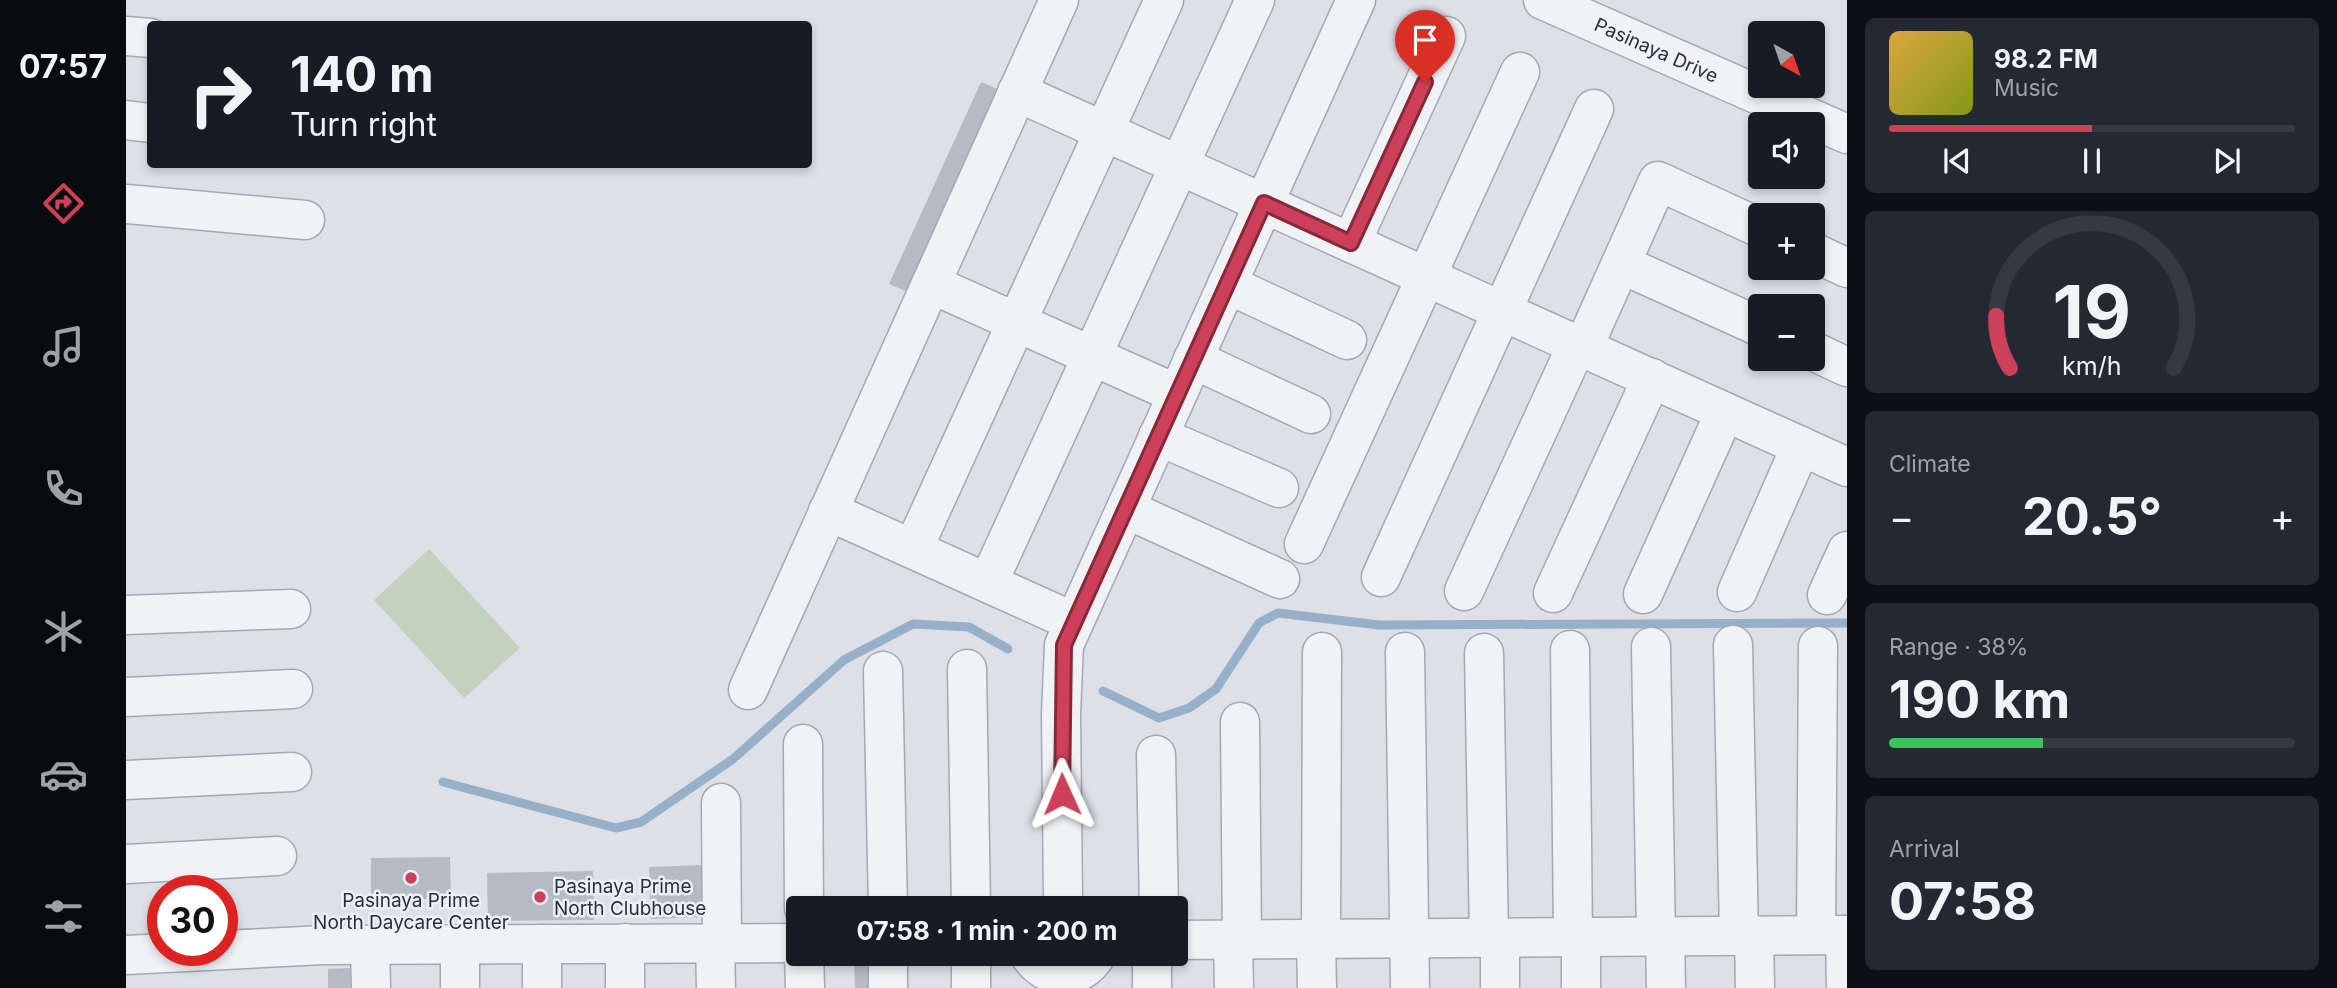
<!DOCTYPE html>
<html lang="en">
<head>
<meta charset="utf-8">
<style>
	body { margin:0; font-family:Inter,sans-serif; background:#242831; color:#f1f3f6; height:100vh; display:flex; flex-direction:column; font-size:26px; white-space:nowrap }
	* { box-sizing:border-box; margin:0 }
	p { font-size:23px; color:#9ea1a6 }
	.icon { flex:none; width:38px; height:38px; fill:none; stroke:currentColor; stroke-width:2; stroke-linecap:round; stroke-linejoin:round }
	.map { position:relative; flex:1; overflow:hidden }
	.drawer { display:flex; flex-direction:column; gap:18px; padding:18px; background:#0d0f14; width:490px }
	.drawer>* { flex:none }
	.hud { position:absolute; left:21px; top:21px; width:665px; height:147px; border-radius:7px; box-shadow:0 4px 10px #0003; background:#171b24; color:#f1f3f6; overflow:hidden }
	.needle { width:46px; rotate:140deg }
	.buttons { position:absolute; left:1622px; top:21px; display:grid; gap:14px }
	.buttons a { display:grid; place-items:center; width:77px; height:77px; border-radius:7px; background:#171b24; box-shadow:0 4px 10px #0003; font-size:35px }
	.speed { position:absolute; left:21px; top:875px; display:flex; gap:14px; font-size:35px; font-weight:700; text-align:center }
	.speed>* { display:grid; place-content:center; width:91px; height:91px; border-radius:50%; background:#171b24; box-shadow:0 4px 10px #0003; line-height:1 }
	.speed .limit { border:10px solid #d22; background:#fff; color:#111 }
	.pin { position:absolute; display:grid; place-items:center; width:60px; height:60px; color:#fff; margin:-72px -30px; border-radius:50% 50% 50% 0; rotate:-45deg; box-shadow:0 0 7px #0007 }
	.pin .icon { rotate:45deg }
	.me { position:absolute; width:77px; margin:-38px; rotate:359deg; stroke-linejoin:round; filter:drop-shadow(0 0 5px #0008) }
	.turn { display:flex; align-items:center; gap:24px; height:147px; padding:0 28px; font-size:32px }
	.turn .icon { width:91px; height:91px; stroke-width:2.5 }
	.turn b { display:block; font-size:49px; line-height:60px }
	.big { font-size:52px; font-weight:700; line-height:1.1 }
	.drawer .widget { flex:1; display:flex; flex-direction:column; justify-content:center; gap:10px; min-width:0; padding:0 24px; border-radius:10px; background:#242831 }
	.drawer .dial { align-items:center; gap:0 }
	.dial svg { height:182px; overflow:visible; fill:none; stroke:#363941; stroke-width:7; stroke-linecap:round; text-anchor:middle }
	.dial text { fill:#f1f3f6; stroke:none }
	.song { display:flex; align-items:center; gap:21px }
	.cover { width:84px; height:84px; border-radius:10px; background:linear-gradient(135deg,hsl(40 70% 55%),hsl(70 70% 35%)) }
	.played { height:7px; border-radius:4px; background:linear-gradient(90deg,#ce4059 50%,#363941 50%) }
	.keys { display:flex; justify-content:space-around; direction:ltr }
	.heat { display:flex; justify-content:space-between; align-items:center; font-size:38px; direction:ltr }
	.charge { height:10px; border-radius:5px; background:linear-gradient(90deg,#34c759 38%,#363941 0) }
	.trip { position:absolute; left:660px; top:896px; width:402px; height:70px; border-radius:7px; background:#171b24; box-shadow:0 4px 10px #0003; font-weight:700; line-height:70px; text-align:center }
	main { display:flex; flex:1; min-height:0 }
	.dock { display:flex; flex-direction:column; width:126px; justify-content:space-around; align-items:center; background:#090b0e; color:#9ea1a6 }
	.dock .icon { width:49px; height:49px }
	.dock .current { color:#ce4059 }
	.dock b { font-size:32px; color:#f1f3f6 }
	.map>svg:first-child { display:block }
	.green { fill:#c3d1be }
	.lines { fill:none; stroke-linecap:round; stroke-linejoin:round }
	.stream { stroke:#97b0c8; stroke-width:9 }
	.building { fill:#b4bbc4 }
	.minor-casing { stroke:#a3a8b1; stroke-width:41 }
	.minor { stroke:#f0f2f5; stroke-width:38 }
	.route-casing { stroke:#862a3a; stroke-width:18 }
	.route { stroke:#ce4059; stroke-width:12 }
	.poi-dot { fill:#ce4059; stroke:#ecf0f5; stroke-width:2.5 }
	.labels { text-anchor:middle; stroke-width:5; stroke-linejoin:round; paint-order:stroke }
	.street-label { font-size:19px; fill:#27303e; stroke:#ecf0f5 }
	.poi-label { font-size:19px; fill:#27303e; stroke:#ecf0f5; text-anchor:start }
</style>
</head>
<body>
<main>
<nav class="dock">
<b>07:57</b>
<svg class="icon current" aria-label="directions" viewBox="0 0 24 24"><path d="M12 3l9 9-9 9-9-9zM9 14v-3h6M13 9l2 2-2 2"/></svg>
<svg class="icon" aria-label="music" viewBox="0 0 24 24"><path d="M9 18V5l10-2v13"/><circle cx="6" cy="18" r="3"/><circle cx="16" cy="16" r="3"/></svg>
<svg class="icon" aria-label="phone" viewBox="0 0 24 24"><path d="M5 4h4l2 5-3 2q2 4 5 5l2-3 5 2v4C11 20 4 13 5 4z"/></svg>
<svg class="icon" aria-label="climate" viewBox="0 0 24 24"><path d="M12 3v18M4 7l16 10M4 17L20 7"/></svg>
<svg class="icon" aria-label="car" viewBox="0 0 24 24"><path d="M5 17H2v-5l4-1 3-4h7l3 4 3 1v5h-3M9 17h6M6 11h13"/><circle cx="7" cy="17" r="2"/><circle cx="17" cy="17" r="2"/></svg>
<svg class="icon" aria-label="filters" viewBox="0 0 24 24"><path d="M4 7h16M4 17h16"/><circle cx="9" cy="7" r="2"/><circle cx="15" cy="17" r="2"/></svg>
</nav>
<div class="map">
<svg width="1721" height="988" viewBox="0 0 1721 988">
	<rect width="100%" height="100%" fill="#dde1e7"/>
	<path class="green" d="M303,549L394,648L338,698L248,600Z"/>
	<g class="lines">
		<path class="stream" d="M977,691L1033,718L1063,708L1090,689L1133,623L1152,613L1253,625L1721,623
			M317,782L490,828L515,822L607,759L718,660L787,624L843,627L882,649"/>
	</g>
	<path class="building" d="M855,82L876,91L784,293L763,284Z
		M324,857L325,898L245,901V858Z
		M577,865L579,917L525,919L523,867Z
		M467,871L468,920L362,921L361,873Z
		M728,959H752V988H729Z
		M224,968V988H202V969Z"/>
	<g class="lines">
		<defs>
			<g id="minor">
				<path id="s1" d="M1417,0L1721,134"/>
				<path d="M0,36L24,38"/>
				<path d="M891,92L1721,467"/>
				<path d="M0,120L24,123"/>
				<path d="M0,204L179,220"/>
				<path d="M1225,243L1320,36"/>
				<path d="M1687,252L1721,268"/>
				<path d="M1495,264L1634,327"/>
				<path d="M805,284L1051,394"/>
				<path d="M1101,284L1221,340"/>
				<path d="M1457,348L1532,181L1634,228"/>
				<path d="M1687,351L1721,367"/>
				<path d="M1067,359L1185,414"/>
				<path d="M1032,436L1153,488"/>
				<path d="M1000,509L1154,579"/>
				<path d="M702,511L948,622"/>
				<path d="M1178,544L1394,72"/>
				<path d="M787,549L1038,0"/>
				<path d="M1255,577L1468,109"/>
				<path d="M862,583L1129,0"/>
				<path d="M1338,591L1451,345"/>
				<path d="M1611,592L1675,446"/>
				<path d="M1427,593L1526,378"/>
				<path d="M1517,594L1599,412"/>
				<path d="M1701,595L1721,551"/>
				<path d="M0,615L165,609"/>
				<path d="M1607,645L1613,935"/>
				<path d="M1525,647L1530,936"/>
				<path d="M1444,650L1447,937"/>
				<path d="M1279,652L1284,988"/>
				<path d="M1358,653L1363,938"/>
				<path d="M841,669L845,908"/>
				<path d="M757,671L762,908"/>
				<path d="M622,690L933,0"/>
				<path d="M0,697L167,689"/>
				<path d="M1114,722L1116,940"/>
				<path d="M677,744L678,908"/>
				<path d="M1030,755L1033,908"/>
				<path d="M0,780L166,772"/>
				<path d="M595,803L596,943"/>
				<path d="M0,864L151,856"/>
				<path d="M937,899L935,714L938,645L1230,0"/>
				<path d="M1628,935L1629,988"/>
				<path d="M1690,935L1692,646"/>
				<path d="M1719,935L1720,988"/>
				<path d="M1539,936L1540,988"/>
				<path d="M1374,937V988"/>
				<path d="M1455,937V988"/>
				<path d="M1190,939L1191,988"/>
				<path d="M1195,939L1196,652"/>
				<path d="M1050,940L1721,935"/>
				<path d="M1107,940L1108,988"/>
				<path d="M499,943V988"/>
				<path d="M589,943L590,988"/>
				<path d="M334,944V988"/>
				<path d="M416,944V988"/>
				<path d="M244,945L245,988"/>
				<path d="M678,954L679,988"/>
				<path d="M762,954V988"/>
				<path d="M845,954V988"/>
				<path d="M903,954C920,981 954,983 971,954"/>
				<path d="M1026,954V988"/>
				<path d="M0,955L197,945L672,943"/>
			</g>
		</defs>
		<use href="#minor" class="minor-casing"/>
		<use href="#minor" class="minor"/>
	</g>
	<g class="lines">
		<defs>
			<path id="route" d="M936,794L938,645L1138,203L1225,243L1299,82"/>
		</defs>
		<use href="#route" class="route-casing"/>
		<use href="#route" class="route"/>
	</g>
	<g class="poi-dot">
		<circle cx="285" cy="878" r="7"/>
		<circle cx="414" cy="897" r="7"/>
	</g>
	<g class="labels">
		<g class="street-label">
			<text dy="7" stroke="none"><textPath href="#s1" startOffset="124">Pasinaya Drive</textPath></text>
		</g>
		<g class="poi-label">
			<text x="428" y="893">Pasinaya Prime<tspan x="428" dy="22">North Clubhouse</tspan></text>
			<text x="285" y="907" text-anchor="middle">Pasinaya Prime<tspan x="285" dy="22">North Daycare Center</tspan></text>
		</g>
	</g>
</svg>
<div class="buttons">
<a><svg class="needle" viewBox="-14 -14 28 28"><path d="M0-13l5 13h-10z" fill="#e53935"/><path d="M0 13l5-13h-10z" fill="#9ea1a6"/></svg></a>
<a><svg class="icon" aria-label="sound" viewBox="0 0 24 24"><path d="M4 9h4l5-4v14l-5-4H4zM17 9q2 3 0 6"/></svg></a>
<a>+</a>
<a>−</a>
</div>
<div class="speed"><div class="limit">30</div></div>
<div class="pin" style="left:1299px;top:82px;background:#d93025"><svg class="icon" aria-label="arrive" viewBox="0 0 24 24"><path d="M6 21V4h12l-3 4 3 4H6"/></svg></div>
<svg class="me" style="left:936px;top:794px" viewBox="-20 -20 40 40"><path d="M0-17L14 15 0 8-14 15z" fill="#ce4059" stroke="#fff" stroke-width="4"/></svg>
<div class="trip">07:58 · 1 min · 200 m</div>
<div class="hud">
<div class="turn"><svg class="icon" aria-label="right" viewBox="0 0 24 24"><path d="M7 20v-9h11M14 6l5 5-5 5"/></svg><div><b>140 m</b>Turn right</div></div>
</div>
</div>
<section class="drawer">
<div class="widget">
<div class="song"><i class="cover"></i><div><b>98.2 FM</b><p>Music</p></div></div>
<div class="played"></div>
<div class="keys"><svg class="icon" aria-label="previous" viewBox="0 0 24 24"><path d="M18 5L8 12l10 7zM5 5v14"/></svg><svg class="icon" aria-label="pause" viewBox="0 0 24 24"><path d="M8 5v14M16 5v14"/></svg><svg class="icon" aria-label="next" viewBox="0 0 24 24"><path d="M6 5l10 7-10 7zM19 5v14"/></svg></div>
</div>
<div class="widget dial"><svg viewBox="0 0 100 80">
<path d="M14 69A42 42 0 1 1 86 69"/>
<path d="M14 69A42 42 0 0 1 8 46" stroke="#ce4059"/>
<text x="50" y="56" font-size="32" font-weight="700">19</text>
<text x="50" y="72" font-size="11">km/h</text>
</svg></div>
<div class="widget"><p>Climate</p>
<div class="heat"><a>−</a><b class="big">20.5°</b><a>+</a></div>
</div>
<div class="widget"><p>Range · 38%</p><b class="big">190 km</b><div class="charge"></div></div>
<div class="widget"><p>Arrival</p><b class="big">07:58</b></div>
</section>
</main>
</body>
</html>
